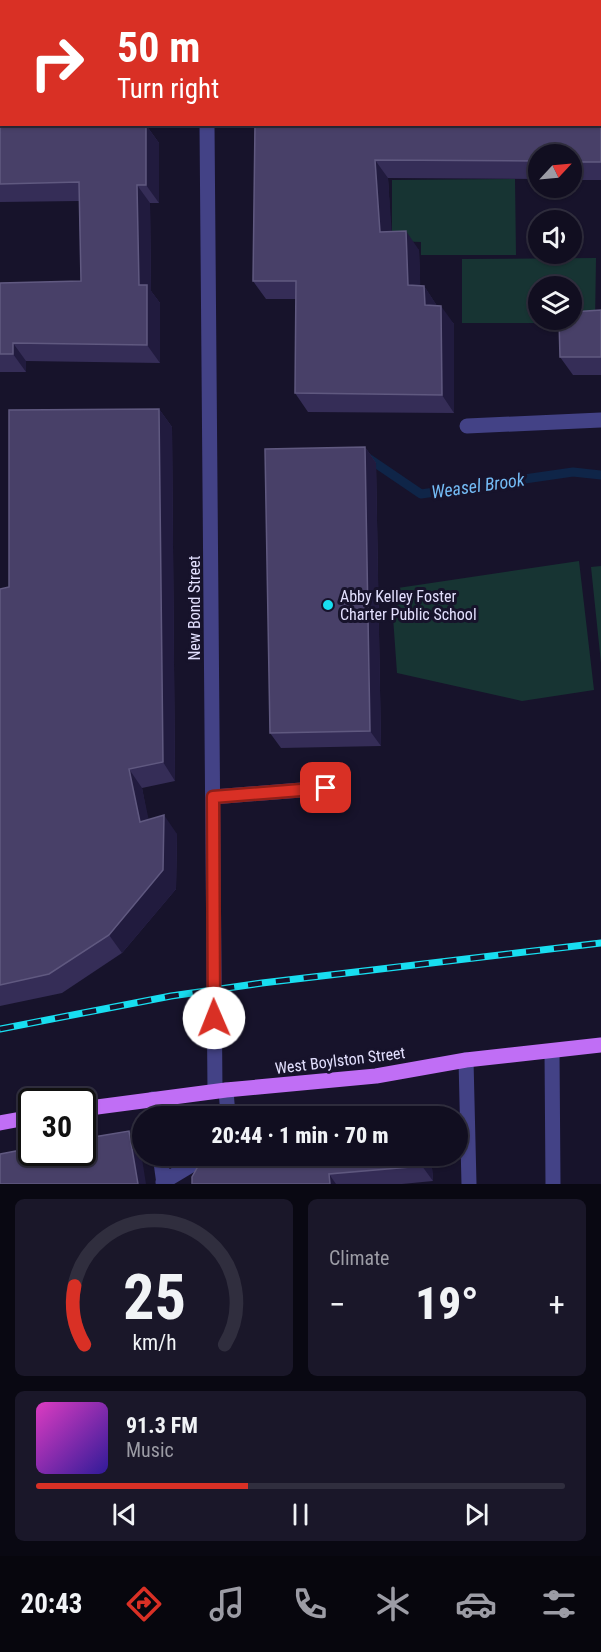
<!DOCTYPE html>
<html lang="en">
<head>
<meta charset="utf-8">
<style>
	body { margin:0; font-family:"Roboto Condensed",sans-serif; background:#1a1729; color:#f1f3f6; height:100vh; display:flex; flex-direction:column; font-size:22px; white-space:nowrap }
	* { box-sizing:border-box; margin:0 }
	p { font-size:20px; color:#9c9ca5 }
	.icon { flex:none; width:33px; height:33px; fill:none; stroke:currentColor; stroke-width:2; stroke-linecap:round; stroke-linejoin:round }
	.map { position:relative; height:1184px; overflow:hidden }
	.drawer { display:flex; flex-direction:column; gap:15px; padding:15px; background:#090812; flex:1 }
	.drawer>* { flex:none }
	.banner { position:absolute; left:0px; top:0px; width:602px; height:126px; box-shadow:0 2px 4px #0004,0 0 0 2px #302e3e; background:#d93025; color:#fff; overflow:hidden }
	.needle { width:39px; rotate:64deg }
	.buttons { position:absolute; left:528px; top:144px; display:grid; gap:12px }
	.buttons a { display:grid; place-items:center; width:54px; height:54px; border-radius:50%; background:#110e20; box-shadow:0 2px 4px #0004,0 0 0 2px #302e3e; font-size:30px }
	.speed { position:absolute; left:18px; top:1088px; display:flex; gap:12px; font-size:30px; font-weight:700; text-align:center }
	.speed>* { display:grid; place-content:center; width:78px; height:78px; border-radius:50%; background:#110e20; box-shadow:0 2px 4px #0004,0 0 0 2px #302e3e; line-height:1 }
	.speed .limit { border:3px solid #111; border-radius:9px; background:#fff; color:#111 }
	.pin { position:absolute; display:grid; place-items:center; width:51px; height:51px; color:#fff; margin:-26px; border-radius:12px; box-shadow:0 3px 9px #0006 }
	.me { position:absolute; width:66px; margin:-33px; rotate:359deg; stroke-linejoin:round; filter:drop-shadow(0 0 4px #0008) }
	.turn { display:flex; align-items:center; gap:21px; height:126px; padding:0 18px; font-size:27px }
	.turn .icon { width:78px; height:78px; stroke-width:2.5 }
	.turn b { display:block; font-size:42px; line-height:51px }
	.big { font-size:45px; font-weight:800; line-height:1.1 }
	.drawer .card { flex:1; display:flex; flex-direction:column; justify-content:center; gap:9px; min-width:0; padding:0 21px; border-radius:9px; background:#1a1729 }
	.drawer .dial { align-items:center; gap:0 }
	.dial svg { height:156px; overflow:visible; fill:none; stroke:#302e3e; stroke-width:7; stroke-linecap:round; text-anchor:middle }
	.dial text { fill:#f1f3f6; stroke:none }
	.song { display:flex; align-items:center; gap:18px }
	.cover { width:72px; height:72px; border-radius:9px; background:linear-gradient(135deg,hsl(310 70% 55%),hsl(250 70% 35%)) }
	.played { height:6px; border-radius:3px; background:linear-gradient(90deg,#d93025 40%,#302e3e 40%) }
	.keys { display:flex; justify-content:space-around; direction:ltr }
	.heat { display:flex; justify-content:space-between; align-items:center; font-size:33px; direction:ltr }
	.drawer .tiles { flex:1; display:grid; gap:15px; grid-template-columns:1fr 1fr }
	.card:last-child { grid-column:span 2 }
	.trip { position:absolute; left:132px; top:1106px; width:336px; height:60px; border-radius:30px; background:#110e20; box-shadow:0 2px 4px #0004,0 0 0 2px #302e3e; font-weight:800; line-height:60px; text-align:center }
	.tabs { display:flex; height:96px; justify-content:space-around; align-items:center; background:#07060d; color:#9c9ca5 }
	.tabs .icon { width:42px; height:42px }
	.tabs .selected { color:#d93025 }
	.tabs b { font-size:27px; color:#f1f3f6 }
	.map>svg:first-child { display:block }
	.green { fill:#173433; fill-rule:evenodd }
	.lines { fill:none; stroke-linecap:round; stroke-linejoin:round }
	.stream { stroke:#0f2548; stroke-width:9 }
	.minor { stroke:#434286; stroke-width:15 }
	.major { stroke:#c06ef5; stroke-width:15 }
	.rail-casing { stroke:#18def0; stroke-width:7 }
	.rail { stroke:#17132b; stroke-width:4.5; stroke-dasharray:14; stroke-linecap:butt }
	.wall { fill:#352d57 }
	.shaded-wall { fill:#211b3e }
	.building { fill:#484068; stroke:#605980; stroke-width:1.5 }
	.route-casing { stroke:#8d1f18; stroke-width:15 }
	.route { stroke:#d93025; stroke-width:10 }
	.poi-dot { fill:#18def0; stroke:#17132b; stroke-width:2 }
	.labels { text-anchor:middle; stroke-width:6; stroke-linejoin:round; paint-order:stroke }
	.poi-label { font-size:16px; fill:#e2dffd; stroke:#17132b; text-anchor:start }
	.street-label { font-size:16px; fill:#e2dffd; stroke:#17132b }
	.water-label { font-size:18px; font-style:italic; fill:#74bcf6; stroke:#17132b }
</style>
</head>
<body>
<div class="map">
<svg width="601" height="1184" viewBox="0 0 601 1184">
	<rect width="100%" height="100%" fill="#17132b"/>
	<path class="green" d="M515,179L516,255H421V242L392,241V180Z
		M596,258L595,323H462V259ZM538,286H572V320H538Z
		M579,561L594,690L522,701L397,673L391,589Z
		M601,566V663L591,567Z"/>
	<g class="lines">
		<path class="stream" d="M368,458L421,494L573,472L601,475"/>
		<path class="minor" d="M116,0V2
			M205,0V2
			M0,47H2
			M0,107H2
			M207,124L215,1091
			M467,426L601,420
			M213,797L326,788
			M552,1051L553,1184
			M466,1060L469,1184
			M226,1090L228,1116
			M153,1099L156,1116
			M160,1155L164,1184
			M163,1182L208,1155"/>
		<path class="major" d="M82,1109L226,1090L376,1076L466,1060L601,1045
			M0,1123L32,1117"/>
		<defs>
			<path id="rail" d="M0,1029L171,996L262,983L601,943"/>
		</defs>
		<use href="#rail" class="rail-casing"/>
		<use href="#rail" class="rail"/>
	</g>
	<path class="wall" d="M601,0V180H572V154H538V179L388,178L391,232L419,250L420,286H424L437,306L454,324V413L308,412L295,393L296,299H266L253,281L255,124H600Z
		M146,125L159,143V203H150L151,291L160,303V363L26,361V372H0V283L81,281L79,201L0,202V127Z
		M601,310V375H573L560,357Z
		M159,409L172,427L175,781L142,788L148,820L177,834L176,889L122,953L62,993L0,1006V589L9,587Z
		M365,447L376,463L381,746L281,748L270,733Z
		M431,1155L433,1181L402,1184H192Z"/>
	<path class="shaded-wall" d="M146,125L159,143V203L146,185Z
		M375,160L388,178L393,250L380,232Z
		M137,185L150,203L151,291L160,303V363L147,345L139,285Z
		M406,231L419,250L421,303L408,285Z
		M424,286L436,304L438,323L425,305Z
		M441,306L454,324V413L442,395Z
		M13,343L26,361V372L13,354Z
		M159,409L172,427L175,781L163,762Z
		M365,447L376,463L381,746L370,731Z
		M129,769L142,788L153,840L140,822Z
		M164,815L177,834L176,889L122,953L109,935Z
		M129,1131L140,1146L146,1184H138Z
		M421,1155H431L433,1181L422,1166Z
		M329,1174L336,1184H330Z"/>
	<path class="building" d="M245,0H601V162H572V154H538V161L375,160L380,232L406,231L408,285L424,286L425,305L441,306L442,395L295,393L296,281H253L255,124H600V2H245Z
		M146,125V185H137L139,285H147V345L13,343V354H0V283L81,281L79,182L0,184V127Z
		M601,310V357H560L559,320H572V312Z
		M159,409L163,762L129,769L140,822L164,815L163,870L109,935L49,974L0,985V589L9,587V410Z
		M365,447L370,731L270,733L265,449Z
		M417,1110L418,1116H346Z
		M129,1131L138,1184H0V1154L32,1148V1152H82V1139Z
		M211,1155H421L422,1166L329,1174L330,1184H192V1177L201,1161Z"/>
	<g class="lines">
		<defs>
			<path id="route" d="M214,1018L213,797L326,788"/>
		</defs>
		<use href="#route" class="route-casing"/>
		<use href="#route" class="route"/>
	</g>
	<circle class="poi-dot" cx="328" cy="605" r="6"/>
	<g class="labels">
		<g class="poi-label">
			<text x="340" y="602">Abby Kelley Foster<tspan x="340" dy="18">Charter Public School</tspan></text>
		</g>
		<g class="street-label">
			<text transform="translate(194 608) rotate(-90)" y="6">New Bond Street</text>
			<text transform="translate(340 1060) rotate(-7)" y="6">West Boylston Street</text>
		</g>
		<g class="water-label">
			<text transform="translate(478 486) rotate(-8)" y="6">Weasel Brook</text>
		</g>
	</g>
</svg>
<div class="buttons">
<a><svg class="needle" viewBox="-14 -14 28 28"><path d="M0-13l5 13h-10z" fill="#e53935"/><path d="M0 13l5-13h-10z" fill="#9c9ca5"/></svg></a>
<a><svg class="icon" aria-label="sound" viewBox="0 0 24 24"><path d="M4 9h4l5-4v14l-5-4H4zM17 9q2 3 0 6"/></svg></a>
<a><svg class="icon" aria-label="layers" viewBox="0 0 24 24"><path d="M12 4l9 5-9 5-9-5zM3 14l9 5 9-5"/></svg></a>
</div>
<div class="speed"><div class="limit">30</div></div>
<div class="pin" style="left:326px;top:788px;background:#d93025"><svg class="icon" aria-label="arrive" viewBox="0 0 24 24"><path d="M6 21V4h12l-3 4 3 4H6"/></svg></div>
<svg class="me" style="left:214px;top:1018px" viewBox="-20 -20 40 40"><circle r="19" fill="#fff"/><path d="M0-13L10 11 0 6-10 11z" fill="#d93025"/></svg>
<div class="trip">20:44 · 1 min · 70 m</div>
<div class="banner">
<div class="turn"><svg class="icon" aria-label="right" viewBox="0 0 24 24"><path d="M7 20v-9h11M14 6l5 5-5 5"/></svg><div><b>50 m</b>Turn right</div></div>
</div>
</div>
<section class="drawer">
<div class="tiles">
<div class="card dial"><svg viewBox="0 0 100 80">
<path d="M14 69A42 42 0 1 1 86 69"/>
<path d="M14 69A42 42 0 0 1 9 39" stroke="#d93025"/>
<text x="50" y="56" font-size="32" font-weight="700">25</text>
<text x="50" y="72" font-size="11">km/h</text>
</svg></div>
<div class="card"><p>Climate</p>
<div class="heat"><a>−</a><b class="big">19°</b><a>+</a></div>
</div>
<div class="card">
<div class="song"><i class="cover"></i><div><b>91.3 FM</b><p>Music</p></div></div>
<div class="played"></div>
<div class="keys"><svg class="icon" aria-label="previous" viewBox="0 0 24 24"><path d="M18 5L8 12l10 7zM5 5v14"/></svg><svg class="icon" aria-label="pause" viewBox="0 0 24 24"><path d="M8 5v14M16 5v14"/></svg><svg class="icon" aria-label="next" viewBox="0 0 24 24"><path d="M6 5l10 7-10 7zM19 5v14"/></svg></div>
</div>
</div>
</section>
<nav class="tabs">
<b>20:43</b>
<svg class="icon selected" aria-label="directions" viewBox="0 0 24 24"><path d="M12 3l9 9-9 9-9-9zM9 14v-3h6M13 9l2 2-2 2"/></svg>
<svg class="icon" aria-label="music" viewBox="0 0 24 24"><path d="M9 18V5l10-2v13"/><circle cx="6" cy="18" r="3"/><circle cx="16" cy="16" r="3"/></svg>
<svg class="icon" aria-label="phone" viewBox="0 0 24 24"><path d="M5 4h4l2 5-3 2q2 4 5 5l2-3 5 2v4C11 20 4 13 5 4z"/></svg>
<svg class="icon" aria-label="climate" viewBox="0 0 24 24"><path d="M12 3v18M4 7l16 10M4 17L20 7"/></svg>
<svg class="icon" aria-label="car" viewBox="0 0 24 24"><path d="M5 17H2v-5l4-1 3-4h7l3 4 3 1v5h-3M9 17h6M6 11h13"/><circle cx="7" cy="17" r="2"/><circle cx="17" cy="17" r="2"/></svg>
<svg class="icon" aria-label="filters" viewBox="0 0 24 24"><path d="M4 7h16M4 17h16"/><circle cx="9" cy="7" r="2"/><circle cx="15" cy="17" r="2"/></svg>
</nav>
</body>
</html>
